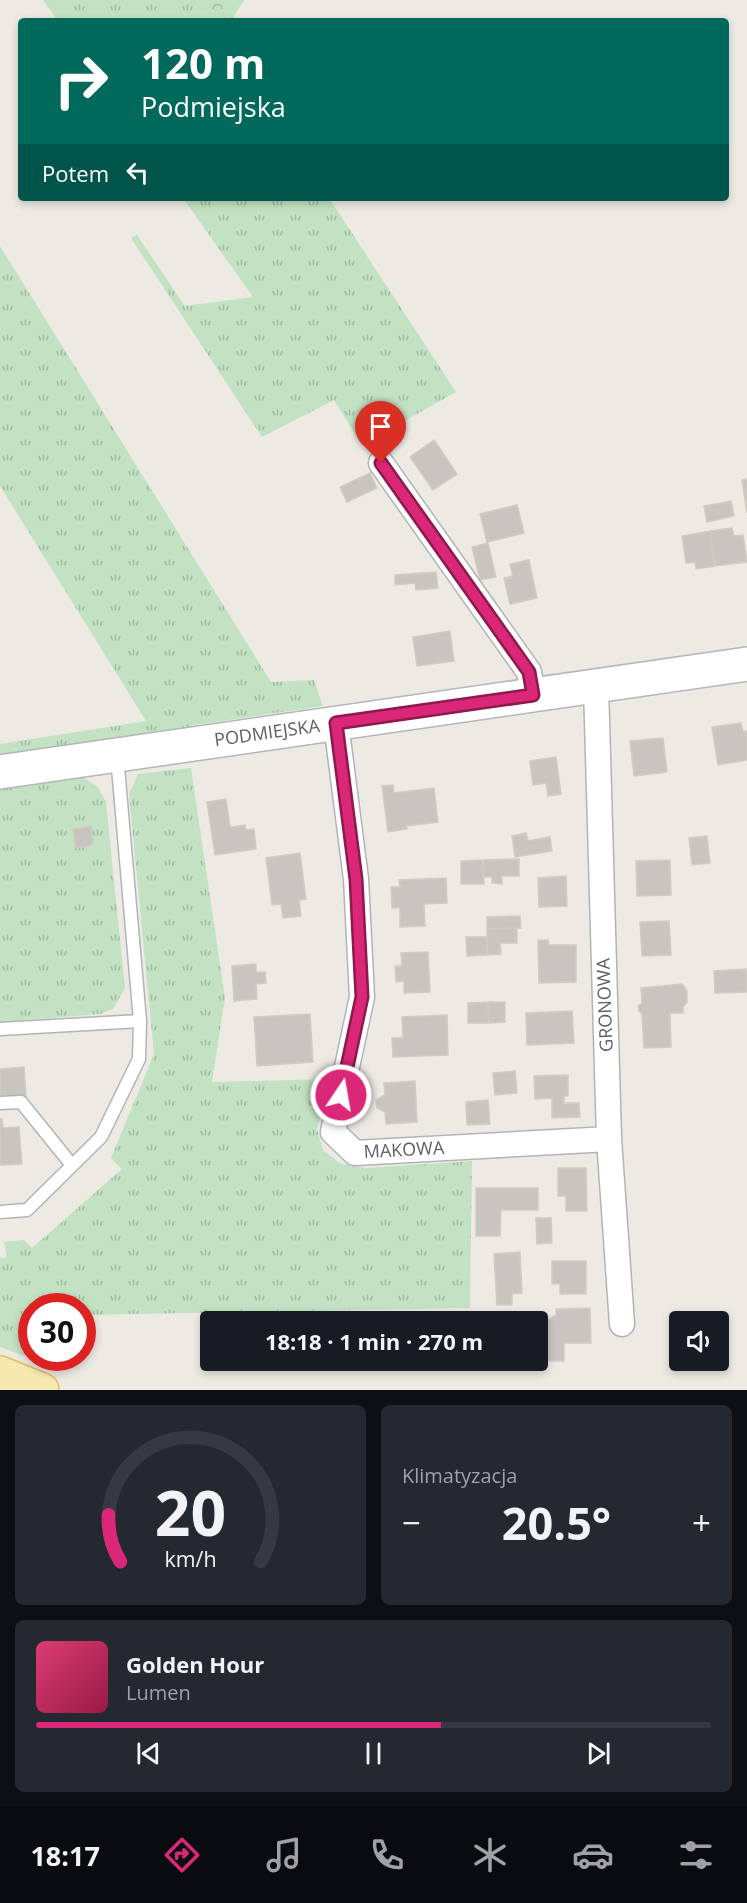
<!DOCTYPE html>
<html lang="pl">
<head>
<meta charset="utf-8">
<style>
	body { margin:0; font-family:"Open Sans",sans-serif; background:#242831; color:#f1f3f6; height:100vh; display:flex; flex-direction:column; font-size:22px; white-space:nowrap }
	* { box-sizing:border-box; margin:0 }
	p { font-size:20px; color:#9ea1a6 }
	.icon { flex:none; width:33px; height:33px; fill:none; stroke:currentColor; stroke-width:2; stroke-linecap:round; stroke-linejoin:round }
	.map { position:relative; height:1390px; overflow:hidden }
	.drawer { display:flex; flex-direction:column; gap:15px; padding:15px; background:#0d0f14; flex:1 }
	.drawer>* { flex:none }
	.banner { position:absolute; left:18px; top:18px; width:711px; height:183px; border-radius:6px; box-shadow:0 3px 9px #0003; background:#00695c; color:#fff; overflow:hidden }
	.controls { position:absolute; left:669px; top:1311px; display:grid; gap:12px }
	.controls a { display:grid; place-items:center; width:60px; height:60px; border-radius:6px; background:#171b24; box-shadow:0 3px 9px #0003; font-size:30px }
	.speed { position:absolute; left:18px; top:1293px; display:flex; gap:12px; font-size:30px; font-weight:700; text-align:center }
	.speed>* { display:grid; place-content:center; width:78px; height:78px; border-radius:50%; background:#171b24; box-shadow:0 3px 9px #0003; line-height:1 }
	.speed .limit { border:9px solid #d22; background:#fff; color:#111 }
	.pin { position:absolute; display:grid; place-items:center; width:51px; height:51px; color:#fff; margin:-62px -26px; border-radius:50% 50% 50% 0; rotate:-45deg; box-shadow:0 0 6px #0007 }
	.pin .icon { rotate:45deg }
	.me { position:absolute; width:66px; margin:-33px; rotate:12deg; stroke-linejoin:round; filter:drop-shadow(0 0 4px #0008) }
	.turn { display:flex; align-items:center; gap:21px; height:126px; padding:0 24px; font-size:27px }
	.turn .icon { width:78px; height:78px; stroke-width:2.5 }
	.turn b { display:block; font-size:42px; line-height:51px }
	.then { display:flex; align-items:center; height:57px; padding:0 24px; background:#0003; gap:12px; font-size:22px }
	.big { font-size:45px; font-weight:700; line-height:1.1 }
	.drawer .tile { flex:1; display:flex; flex-direction:column; justify-content:center; gap:9px; min-width:0; padding:0 21px; border-radius:9px; background:#242831 }
	.drawer .dial { align-items:center; gap:0 }
	.dial svg { height:156px; overflow:visible; fill:none; stroke:#363941; stroke-width:7; stroke-linecap:round; text-anchor:middle }
	.dial text { fill:#f1f3f6; stroke:none }
	.song { display:flex; align-items:center; gap:18px }
	.cover { width:72px; height:72px; border-radius:9px; background:linear-gradient(135deg,hsl(340 70% 55%),hsl(340 70% 35%)) }
	.played { height:6px; border-radius:3px; background:linear-gradient(90deg,#db2777 60%,#363941 60%) }
	.keys { display:flex; justify-content:space-around; direction:ltr }
	.heat { display:flex; justify-content:space-between; align-items:center; font-size:33px; direction:ltr }
	.drawer .tiles { flex:1; display:grid; gap:15px; grid-template-columns:1fr 1fr }
	.tile:last-child { grid-column:span 2 }
	.trip { position:absolute; left:200px; top:1311px; width:348px; height:60px; border-radius:6px; background:#171b24; box-shadow:0 3px 9px #0003; font-weight:700; line-height:60px; text-align:center }
	.tabs { display:flex; height:96px; justify-content:space-around; align-items:center; background:#090b0e; color:#9ea1a6 }
	.tabs .icon { width:42px; height:42px }
	.tabs .selected { color:#db2777 }
	.tabs b { font-size:27px; color:#f1f3f6 }
	.map>svg:first-child { display:block }
	.grass { fill:url(#grass-tufts) }
	.forest { fill:url(#forest-crowns) }
	.building { fill:#c8c5c0; stroke:#d1ccc3; stroke-width:1.5 }
	.lines { fill:none; stroke-linecap:round; stroke-linejoin:round }
	.lane-casing { stroke:#b1b4b7; stroke-width:15 }
	.street-casing { stroke:#b1b4b7; stroke-width:27 }
	.secondary-casing { stroke:#b3b6ba; stroke-width:36 }
	.primary-casing { stroke:#e2bd67; stroke-width:36 }
	.lane { stroke:#fff; stroke-width:12 }
	.street { stroke:#fff; stroke-width:24 }
	.secondary { stroke:#fff; stroke-width:33 }
	.primary { stroke:#f6e9af; stroke-width:33 }
	.route-casing { stroke:#8e194d; stroke-width:15 }
	.route { stroke:#db2777; stroke-width:10 }
	.labels { text-anchor:middle; stroke-width:5; stroke-linejoin:round; paint-order:stroke }
	.street-label { font-size:18px; fill:#5c5f63; stroke:#fff }
</style>
</head>
<body>
<div class="map">
<svg width="747" height="1390" viewBox="0 0 747 1390">
	<defs>
		<pattern id="grass-tufts" width="24" height="20" patternUnits="userSpaceOnUse" patternTransform="scale(1.5)"><rect width="24" height="20" fill="#c3e2c3"/><path d="M3 7l-1-3M5 7V3M7 7l1-3M15 17l-1-3M17 17v-4M19 17l1-3" fill="none" stroke="#a2baa2"/></pattern>
		<pattern id="forest-crowns" width="20" height="18" patternUnits="userSpaceOnUse" patternTransform="scale(1.5)"><rect width="20" height="18" fill="#c3e2c3"/><path d="M2 6a3 3 0 1 1 6 0M12 15a3 3 0 1 1 6 0" fill="none" stroke="#a2baa2"/></pattern>
	</defs>
	<rect width="100%" height="100%" fill="#edeae4"/>
	<path class="grass" d="M43,0H196L212,21H58Z
		M183,198H329L456,392L362,445L334,400L262,437L131,238L137,235L185,306L253,297Z
		M0,246L271,682L314,680L323,706L188,726L190,730L0,761V744L146,721L0,486Z
		M191,768L225,998L212,1082L329,1079L317,1129L323,1150L341,1164L366,1168L472,1161L470,1308L83,1315L82,1306H32L31,1346L24,1356L0,1347V1258L7,1257L4,1242L24,1240L32,1248L122,1169L111,1158L154,1054L129,794L138,774Z
		M76,773L98,787L106,802L125,988L113,1009L100,1014L0,1022V783Z"/>
	<path class="forest" d="M196,0H244L231,21H212Z"/>
	<path class="building" d="M434,440L457,474L433,490L410,457Z
		M370,473L377,488L347,502L340,487Z
		M747,479V513L742,480Z
		M731,501L734,516L707,522L704,506Z
		M517,505L524,533L487,542L480,514Z
		M732,528L734,536L743,535L747,562L715,566L710,531Z
		M710,531L715,566L696,569L695,562L686,563L682,536Z
		M488,543L496,577L480,580L472,547Z
		M529,560L537,598L510,604L504,578L513,576L510,564Z
		M436,572L438,588L416,590L415,583L395,585V575Z
		M450,631L454,661L417,666L413,637Z
		M741,723L743,732L747,731V760L718,765L712,727Z
		M663,738L667,772L634,776L630,741Z
		M556,757L561,794L548,796L546,783L533,785L530,761Z
		M393,785L394,793L434,788L438,822L406,826L407,829L388,832L382,786Z
		M226,799L230,827L245,825L246,830L254,829L256,849L215,855L207,802Z
		M91,826L93,845L76,848L73,829Z
		M526,833L528,841L550,837L552,851L515,857L512,836Z
		M707,836L710,863L692,865L689,838Z
		M300,853L306,899L299,900L301,916L283,918L281,904L272,905L266,858Z
		M519,859V876H502V884L492,883V877H483V860Z
		M483,860L484,884H461V861Z
		M670,860L671,895L637,896L636,861Z
		M566,876L567,906L539,907L538,878Z
		M446,878L447,903L424,904L425,926L400,927V908H392L391,887H400L399,880Z
		M520,916L521,928L487,929V917Z
		M669,921L671,955L642,956L640,922Z
		M517,928V943H500L501,954L487,955V929Z
		M466,937H487V955L467,956Z
		M538,940H548L549,945H576V982L539,983Z
		M428,952L430,992L404,993V981L396,982L395,966H402L401,953Z
		M256,964V972H265L266,983L256,984L257,999L234,1001L232,966Z
		M746,969L747,992L715,993L714,971Z
		M682,984L687,991V1002L683,1007V1013H670L671,1047L644,1048L642,1014L639,1011L638,1006L642,1003L641,988Z
		M488,1002L489,1023H468V1003Z
		M488,1002H505V1022L489,1023Z
		M572,1011L574,1043L527,1045L526,1013Z
		M310,1014L313,1062L257,1066L254,1017Z
		M447,1015L448,1055L393,1057L392,1038H403L402,1017Z
		M24,1067L26,1096L0,1098V1069Z
		M515,1071L517,1093L495,1095L493,1073Z
		M568,1075V1096H564V1103H579L580,1117L552,1118V1098L535,1099L534,1076Z
		M415,1081L417,1122L386,1124L385,1112L377,1108L376,1100L385,1095L384,1083Z
		M488,1100L490,1124L467,1125L466,1102Z
		M0,1119H2L3,1128L19,1127L22,1164L0,1165Z
		M558,1168H586L587,1211H566V1196H558Z
		M476,1188H538V1210H501L500,1236H476Z
		M536,1218H551L552,1243L537,1244Z
		M520,1252L522,1293L512,1294V1305H497L494,1254Z
		M552,1261H586V1294H560V1284H552Z
		M590,1308L591,1343H564V1361H544L543,1323L556,1315V1309Z
		M520,1312V1322H501L500,1313Z"/>
	<g class="lines">
		<defs>
			<path id="lane" d="M0,1029L140,1021L117,756
				M0,1103L21,1102L71,1164
				M0,1212L27,1210L101,1137L139,1059L140,1021"/>
			<path id="street" d="M381,463L529,672L533,695
				M596,686L609,1139L622,1324
				M336,723L356,879L362,997L333,1132L355,1153L609,1139"/>
			<path id="secondary" d="M0,772L747,664"/>
			<path id="primary" d="M0,1373L42,1390"/>
		</defs>
		<use href="#lane" class="lane-casing"/>
		<use href="#street" class="street-casing"/>
		<use href="#secondary" class="secondary-casing"/>
		<use href="#primary" class="primary-casing"/>
		<use href="#lane" class="lane"/>
		<use href="#street" class="street"/>
		<use href="#secondary" class="secondary"/>
		<use href="#primary" class="primary"/>
	</g>
	<g class="lines">
		<defs>
			<path id="route" d="M341,1095L362,997L356,879L336,723L533,695L529,672L381,463"/>
		</defs>
		<use href="#route" class="route-casing"/>
		<use href="#route" class="route"/>
	</g>
	<g class="labels">
		<g class="street-label">
			<text transform="translate(267 733) rotate(-8)" y="6">PODMIEJSKA</text>
			<text transform="translate(605 1005) rotate(-92)" y="6">GRONOWA</text>
			<text transform="translate(404 1150) rotate(-3)" y="6">MAKOWA</text>
		</g>
	</g>
</svg>
<div class="controls">
<a><svg class="icon" aria-label="sound" viewBox="0 0 24 24"><path d="M4 9h4l5-4v14l-5-4H4zM17 9q2 3 0 6"/></svg></a>
</div>
<div class="speed"><div class="limit">30</div></div>
<div class="pin" style="left:381px;top:463px;background:#d93025"><svg class="icon" aria-label="arrive" viewBox="0 0 24 24"><path d="M6 21V4h12l-3 4 3 4H6"/></svg></div>
<svg class="me" style="left:341px;top:1095px" viewBox="-20 -20 40 40"><circle r="17" fill="#db2777" stroke="#fff" stroke-width="3"/><path d="M0-11L8 9 0 5-8 9z" fill="#fff"/></svg>
<div class="trip">18:18 · 1 min · 270 m</div>
<div class="banner">
<div class="turn"><svg class="icon" aria-label="right" viewBox="0 0 24 24"><path d="M7 20v-9h11M14 6l5 5-5 5"/></svg><div><b>120 m</b>Podmiejska</div></div>
<div class="then">Potem<svg class="icon" aria-label="left" viewBox="0 0 24 24"><path d="M17 20v-9H6M10 6l-5 5 5 5"/></svg></div>
</div>
</div>
<section class="drawer">
<div class="tiles">
<div class="tile dial"><svg viewBox="0 0 100 80">
<path d="M14 69A42 42 0 1 1 86 69"/>
<path d="M14 69A42 42 0 0 1 8 45" stroke="#db2777"/>
<text x="50" y="56" font-size="32" font-weight="700">20</text>
<text x="50" y="72" font-size="11">km/h</text>
</svg></div>
<div class="tile"><p>Klimatyzacja</p>
<div class="heat"><a>−</a><b class="big">20.5°</b><a>+</a></div>
</div>
<div class="tile">
<div class="song"><i class="cover"></i><div><b>Golden Hour</b><p>Lumen</p></div></div>
<div class="played"></div>
<div class="keys"><svg class="icon" aria-label="previous" viewBox="0 0 24 24"><path d="M18 5L8 12l10 7zM5 5v14"/></svg><svg class="icon" aria-label="pause" viewBox="0 0 24 24"><path d="M8 5v14M16 5v14"/></svg><svg class="icon" aria-label="next" viewBox="0 0 24 24"><path d="M6 5l10 7-10 7zM19 5v14"/></svg></div>
</div>
</div>
</section>
<nav class="tabs">
<b>18:17</b>
<svg class="icon selected" aria-label="directions" viewBox="0 0 24 24"><path d="M12 3l9 9-9 9-9-9zM9 14v-3h6M13 9l2 2-2 2"/></svg>
<svg class="icon" aria-label="music" viewBox="0 0 24 24"><path d="M9 18V5l10-2v13"/><circle cx="6" cy="18" r="3"/><circle cx="16" cy="16" r="3"/></svg>
<svg class="icon" aria-label="phone" viewBox="0 0 24 24"><path d="M5 4h4l2 5-3 2q2 4 5 5l2-3 5 2v4C11 20 4 13 5 4z"/></svg>
<svg class="icon" aria-label="climate" viewBox="0 0 24 24"><path d="M12 3v18M4 7l16 10M4 17L20 7"/></svg>
<svg class="icon" aria-label="car" viewBox="0 0 24 24"><path d="M5 17H2v-5l4-1 3-4h7l3 4 3 1v5h-3M9 17h6M6 11h13"/><circle cx="7" cy="17" r="2"/><circle cx="17" cy="17" r="2"/></svg>
<svg class="icon" aria-label="filters" viewBox="0 0 24 24"><path d="M4 7h16M4 17h16"/><circle cx="9" cy="7" r="2"/><circle cx="15" cy="17" r="2"/></svg>
</nav>
</body>
</html>
